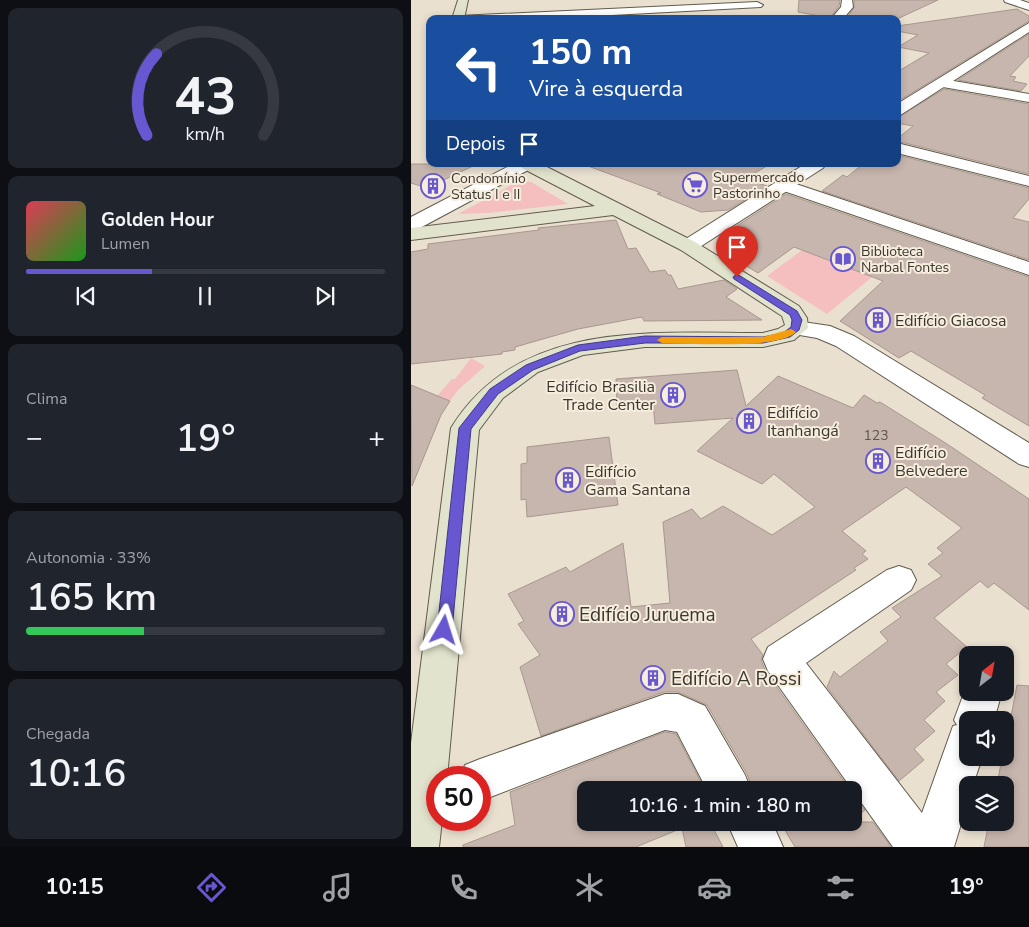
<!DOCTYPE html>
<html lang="pt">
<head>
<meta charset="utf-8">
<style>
	body { margin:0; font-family:"Nunito Sans",sans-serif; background:#20242c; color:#f1f3f6; height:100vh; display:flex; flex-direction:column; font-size:19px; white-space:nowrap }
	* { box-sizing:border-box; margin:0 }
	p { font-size:16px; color:#9ea1a6 }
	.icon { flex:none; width:28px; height:28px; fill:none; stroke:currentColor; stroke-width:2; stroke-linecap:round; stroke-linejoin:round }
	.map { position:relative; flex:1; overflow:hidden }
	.panel { display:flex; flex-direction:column; gap:8px; padding:8px; background:#0d0f14; width:411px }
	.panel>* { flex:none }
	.hud { position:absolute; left:15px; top:15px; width:475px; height:152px; border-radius:10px; box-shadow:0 2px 8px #0003; background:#1a4fa0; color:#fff; overflow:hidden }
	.needle { width:32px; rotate:31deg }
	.tools { position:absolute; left:548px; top:646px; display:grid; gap:10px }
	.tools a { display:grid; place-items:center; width:55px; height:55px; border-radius:10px; background:#171b24; box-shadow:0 2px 8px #0003; font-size:25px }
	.speed { position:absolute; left:15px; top:766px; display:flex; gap:10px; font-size:25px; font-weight:700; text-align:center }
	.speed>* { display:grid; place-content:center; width:65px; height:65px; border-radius:50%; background:#171b24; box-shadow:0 2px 8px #0003; line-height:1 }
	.speed .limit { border:8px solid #d22; background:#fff; color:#111 }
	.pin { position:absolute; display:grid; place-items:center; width:42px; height:42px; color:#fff; margin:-51px -21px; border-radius:50% 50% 50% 0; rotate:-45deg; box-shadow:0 0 5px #0007 }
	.pin .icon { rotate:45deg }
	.me { position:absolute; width:55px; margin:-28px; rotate:6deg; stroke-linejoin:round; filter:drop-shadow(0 0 4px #0008) }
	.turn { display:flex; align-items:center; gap:18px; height:105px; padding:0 20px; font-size:22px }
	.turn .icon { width:65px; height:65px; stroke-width:2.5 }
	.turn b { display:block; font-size:35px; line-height:42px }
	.then { display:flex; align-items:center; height:48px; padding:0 20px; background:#0003; gap:10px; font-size:19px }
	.big { font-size:38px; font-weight:600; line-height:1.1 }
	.panel .card { flex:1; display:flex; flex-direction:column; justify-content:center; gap:8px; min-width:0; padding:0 18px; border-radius:10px; background:#20242c }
	.panel .dial { align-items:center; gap:0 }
	.dial svg { height:130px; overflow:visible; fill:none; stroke:#363941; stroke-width:7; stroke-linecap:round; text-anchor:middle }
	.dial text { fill:#f1f3f6; stroke:none }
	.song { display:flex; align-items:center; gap:15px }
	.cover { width:60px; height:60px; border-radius:8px; background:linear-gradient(135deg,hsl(350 70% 55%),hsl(120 70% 35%)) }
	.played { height:5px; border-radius:2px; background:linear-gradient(90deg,#6757d0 35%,#363941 35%) }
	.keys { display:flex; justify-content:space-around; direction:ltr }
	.heat { display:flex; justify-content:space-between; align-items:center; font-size:28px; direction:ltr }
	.charge { height:8px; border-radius:4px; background:linear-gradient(90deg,#34c759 33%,#363941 0) }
	.trip { position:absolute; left:166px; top:781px; width:285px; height:50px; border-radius:10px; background:#171b24; box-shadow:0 2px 8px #0003; font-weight:600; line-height:50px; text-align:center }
	.dock { display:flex; height:80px; justify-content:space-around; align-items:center; background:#090b0e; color:#9ea1a6 }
	.dock .icon { width:35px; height:35px }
	.dock .on { color:#6757d0 }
	.dock b { font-size:22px; color:#f1f3f6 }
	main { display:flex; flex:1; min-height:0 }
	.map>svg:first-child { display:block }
	.green { fill:#f5bfbf }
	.building { fill:#c7b6ad; stroke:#a8978e }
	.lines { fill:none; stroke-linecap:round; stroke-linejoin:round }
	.minor-casing { stroke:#625b4d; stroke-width:2 }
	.tertiary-casing { stroke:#625b4d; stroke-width:2 }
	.secondary-casing { stroke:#625b4d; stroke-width:2 }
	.minor { fill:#fff; fill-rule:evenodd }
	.tertiary { fill:#fff; fill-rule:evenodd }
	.secondary { fill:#e1e3cd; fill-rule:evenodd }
	.route { fill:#6757d0; stroke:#433987 }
	.slow { fill:#f59e0b }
	.labels { text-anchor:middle; stroke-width:4; stroke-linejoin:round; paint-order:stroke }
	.far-poi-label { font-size:14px; fill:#3a3630; stroke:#f6eddd; text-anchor:start }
	.number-label { font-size:14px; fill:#5d564f }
	.poi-label { font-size:16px; fill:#3a3630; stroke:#f6eddd; text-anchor:start }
	.near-poi-label { font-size:19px; fill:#3a3630; stroke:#f6eddd; text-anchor:start }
</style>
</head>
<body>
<main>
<section class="panel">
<div class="card dial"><svg viewBox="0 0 100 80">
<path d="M14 69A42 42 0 1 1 86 69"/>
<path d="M14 69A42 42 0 0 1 20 19" stroke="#6757d0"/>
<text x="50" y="56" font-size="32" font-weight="700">43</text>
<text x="50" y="72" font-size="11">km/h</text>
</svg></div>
<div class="card">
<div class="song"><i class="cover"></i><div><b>Golden Hour</b><p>Lumen</p></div></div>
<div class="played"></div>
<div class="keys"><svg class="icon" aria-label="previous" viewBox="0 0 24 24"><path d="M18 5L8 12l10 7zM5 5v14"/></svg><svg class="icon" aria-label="pause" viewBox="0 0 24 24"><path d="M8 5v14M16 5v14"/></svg><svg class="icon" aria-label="next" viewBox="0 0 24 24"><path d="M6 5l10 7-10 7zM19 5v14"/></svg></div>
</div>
<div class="card"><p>Clima</p>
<div class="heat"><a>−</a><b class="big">19°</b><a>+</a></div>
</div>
<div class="card"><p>Autonomia · 33%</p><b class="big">165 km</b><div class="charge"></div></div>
<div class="card"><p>Chegada</p><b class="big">10:16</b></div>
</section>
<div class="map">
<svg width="618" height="847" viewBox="0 0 618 847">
	<rect width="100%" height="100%" fill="#e9e0d0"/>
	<path class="green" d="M112,181L120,182L157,204L77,213L47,214L102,184Z
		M437,216L505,241L416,314L356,276Z
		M60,358L74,366L47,390L39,401L26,396L41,379H44Z"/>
	<path class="building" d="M388,0H429L428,6L419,18L387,12Z
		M443,0H527L486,19H435L443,8Z
		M606,9L618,16V21L486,102V72L518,53L487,47L507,35L486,31V26Z
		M618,34V56L599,76L605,77L602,81L616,84L610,91L547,80Z
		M533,89L618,104V174L486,141V139L502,126L486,123V118Z
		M486,155L618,188V199L602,218L618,222V260L411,191L432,175L436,177L452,164H486Z
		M0,164H66L16,188L0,183Z
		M177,164H359L334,179L356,186L317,210L290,212L246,194L250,193L177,166Z
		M375,194L618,277V426L571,398L574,395L500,351L488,358L429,321L472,281L383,247L347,273L308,249L315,233Z
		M205,220L217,249L225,248L239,272L254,270L257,275H260L267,289L313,280L326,289L315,297L351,320L233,321L231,317L167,329L104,347V350L91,352V354L0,364V252L17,249V244L128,230L127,228Z
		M326,370L335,406L367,376L442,408L453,395L466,403L469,402L536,444L618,499V610L583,583L577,588L569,581L523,618L556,647L535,664L547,675L525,692L534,701L513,720L524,731L503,749L513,760L488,781L416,687L423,671L429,677L477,641L469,632L490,617L481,608L531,576L517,564L532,553L526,548L551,528L495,487L431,531L455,551L451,554L457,559L443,568L445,570L340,639L352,655L350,660L355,672L439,790H342L336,774L296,705L267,692H253L130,736L109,667L129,655L107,624L113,621L97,594L155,567L159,572L212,543L220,607L259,603L252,522L281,509L290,519L312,506L361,535L404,507L363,474L351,484L286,451L322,418L244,424L242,404L206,406L205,379Z
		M0,385L39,401L30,415L1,486Z
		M198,437L207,505L116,517L115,499L110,500V464L116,463V447Z
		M606,685L618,686V847H573L578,822H594V785H586L591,758H594V748Z
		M254,732L265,734L294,790H175V822H299L312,847H275L271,828L225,847H52V845L104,825L99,792Z
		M442,795L454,810L442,820Z
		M369,822H462L480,847H384Z"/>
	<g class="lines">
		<defs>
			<path id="minor" d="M431,0H441L442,7L432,19H420L430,7Z
				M593,0H609L618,3V10L594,2Z
				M346,2L352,5L350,7L126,19H41L47,16Z
				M531,79L618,94V102L526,86L524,83L526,80Z
				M486,143L618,176V186L486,153Z
				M373,180L618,262V275L367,189L364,185L367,181Z
				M385,321L419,326L443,336L618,443V467L608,464L425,346L406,338L377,333L373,328L377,323Z
				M488,566L500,570L505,580L500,590L395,663L511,813L542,726L546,725L543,720L556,685V692H591L583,720H556V758H571L562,785H556V804L543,847H482L357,671L352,659L357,647L476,570Z
				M254,694H267L294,706L334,775L340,790H296L266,732L254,730L69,801V778H49L54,765L69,759Z
				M316,822H361L372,847H327Z"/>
			<path id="tertiary" d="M618,23V32L491,114L486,116V104Z
				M102,164H124L121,168L7,229L0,231V217Z
				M394,164H415L412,168L284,250L277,252L270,250L267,246L270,242Z"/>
			<path id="secondary" d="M47,0H57L53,19H41Z
				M108,164H130L284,242L388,306L396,318L397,328L383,340L352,347H234L172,355L127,372L92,398L68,430L36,778H26V820H31L28,847H0V743L40,428C107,319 241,333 352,333L367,329L374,325L371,316L270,250L202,215L0,240V228L184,206L111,168Z"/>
		</defs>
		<use href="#minor" class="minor-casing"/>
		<use href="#tertiary" class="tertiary-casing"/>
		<use href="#secondary" class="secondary-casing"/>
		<use href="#minor" class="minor"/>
		<use href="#tertiary" class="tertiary"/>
		<use href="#secondary" class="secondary"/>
	</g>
	<path class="route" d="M326,274L386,311L391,320L388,330L379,337L352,343H234L169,351L122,370L87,394L60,429L41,630L38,635L33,637L28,635L26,630L48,428L79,389L115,365L167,345L234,336L352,337L372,333L380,327L381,320L379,315L323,279L322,277Z"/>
	<path class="slow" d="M380,329L385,332C368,350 278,343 251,343L246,340L251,337H352Z"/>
	<defs>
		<symbol id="supermarket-ring" viewBox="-11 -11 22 22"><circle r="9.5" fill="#f6eddd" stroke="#6757d0" stroke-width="1.5"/><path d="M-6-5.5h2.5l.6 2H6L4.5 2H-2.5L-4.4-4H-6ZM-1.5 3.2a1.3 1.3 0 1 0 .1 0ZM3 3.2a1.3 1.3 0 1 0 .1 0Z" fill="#6757d0"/></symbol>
		<symbol id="building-ring" viewBox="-11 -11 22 22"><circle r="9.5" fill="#f6eddd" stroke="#6757d0" stroke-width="1.5"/><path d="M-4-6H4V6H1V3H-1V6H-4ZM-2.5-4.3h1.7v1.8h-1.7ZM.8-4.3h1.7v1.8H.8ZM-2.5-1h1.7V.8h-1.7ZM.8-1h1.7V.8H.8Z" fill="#6757d0"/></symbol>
		<symbol id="library-ring" viewBox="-11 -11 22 22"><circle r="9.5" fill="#f6eddd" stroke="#6757d0" stroke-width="1.5"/><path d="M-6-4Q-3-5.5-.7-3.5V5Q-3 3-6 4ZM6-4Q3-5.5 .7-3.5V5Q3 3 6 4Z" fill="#6757d0"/></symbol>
	</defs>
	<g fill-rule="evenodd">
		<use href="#supermarket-ring" x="270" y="171" width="28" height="28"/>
		<use href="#building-ring" x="8" y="172" width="28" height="28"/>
		<use href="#library-ring" x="418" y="245" width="28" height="28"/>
		<use href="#building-ring" x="453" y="306" width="28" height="28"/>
		<use href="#building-ring" x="248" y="381" width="28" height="28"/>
		<use href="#building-ring" x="324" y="407" width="28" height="28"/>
		<use href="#building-ring" x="453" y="447" width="28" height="28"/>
		<use href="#building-ring" x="143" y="466" width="28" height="28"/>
		<use href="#building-ring" x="137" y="600" width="28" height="28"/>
		<use href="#building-ring" x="228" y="664" width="28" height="28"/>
	</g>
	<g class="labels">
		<g class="far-poi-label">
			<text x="302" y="182">Supermercado<tspan x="302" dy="16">Pastorinho</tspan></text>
			<text x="40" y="183">Condomínio<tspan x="40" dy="16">Status I e II</tspan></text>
			<text x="450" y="256">Biblioteca<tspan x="450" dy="16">Narbal Fontes</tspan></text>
		</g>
		<g class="number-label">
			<text x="465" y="440">123</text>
		</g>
		<g class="poi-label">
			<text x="484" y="326">Edifício Giacosa</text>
			<text x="244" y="392" text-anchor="end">Edifício Brasilia<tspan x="244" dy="18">Trade Center</tspan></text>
			<text x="356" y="418">Edifício<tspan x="356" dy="18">Itanhangá</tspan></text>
			<text x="484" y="458">Edifício<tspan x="484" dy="18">Belvedere</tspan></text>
			<text x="174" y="477">Edifício<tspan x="174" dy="18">Gama Santana</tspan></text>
		</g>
		<g class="near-poi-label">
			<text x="168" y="621">Edifício Juruema</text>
			<text x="260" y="685">Edifício A Rossi</text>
		</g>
	</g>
</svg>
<div class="tools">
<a><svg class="needle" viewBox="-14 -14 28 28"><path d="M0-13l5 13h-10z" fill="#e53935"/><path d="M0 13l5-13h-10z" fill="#9ea1a6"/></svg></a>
<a><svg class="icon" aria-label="sound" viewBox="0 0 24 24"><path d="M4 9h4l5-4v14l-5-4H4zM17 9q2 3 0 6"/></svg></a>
<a><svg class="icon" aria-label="layers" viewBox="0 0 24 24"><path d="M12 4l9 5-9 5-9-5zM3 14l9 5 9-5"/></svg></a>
</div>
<div class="speed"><div class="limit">50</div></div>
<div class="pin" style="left:326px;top:277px;background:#d93025"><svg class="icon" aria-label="arrive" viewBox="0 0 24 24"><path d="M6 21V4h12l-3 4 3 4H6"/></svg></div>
<svg class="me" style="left:33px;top:630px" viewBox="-20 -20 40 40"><path d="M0-17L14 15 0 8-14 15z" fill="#6757d0" stroke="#fff" stroke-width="4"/></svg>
<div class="trip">10:16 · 1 min · 180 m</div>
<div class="hud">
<div class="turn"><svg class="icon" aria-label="left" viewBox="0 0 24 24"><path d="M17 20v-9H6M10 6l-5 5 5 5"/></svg><div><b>150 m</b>Vire à esquerda</div></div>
<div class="then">Depois<svg class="icon" aria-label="arrive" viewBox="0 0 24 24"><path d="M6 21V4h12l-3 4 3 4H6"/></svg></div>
</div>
</div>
</main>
<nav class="dock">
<b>10:15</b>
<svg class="icon on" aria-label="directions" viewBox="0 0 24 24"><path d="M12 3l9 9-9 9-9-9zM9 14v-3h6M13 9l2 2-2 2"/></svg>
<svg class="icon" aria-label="music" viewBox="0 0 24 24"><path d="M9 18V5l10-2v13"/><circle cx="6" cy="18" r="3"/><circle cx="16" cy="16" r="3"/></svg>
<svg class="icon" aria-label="phone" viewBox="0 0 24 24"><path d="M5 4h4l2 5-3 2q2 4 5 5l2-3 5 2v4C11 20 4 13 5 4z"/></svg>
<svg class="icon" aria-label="climate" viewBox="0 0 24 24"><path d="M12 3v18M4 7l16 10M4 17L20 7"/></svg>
<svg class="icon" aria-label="car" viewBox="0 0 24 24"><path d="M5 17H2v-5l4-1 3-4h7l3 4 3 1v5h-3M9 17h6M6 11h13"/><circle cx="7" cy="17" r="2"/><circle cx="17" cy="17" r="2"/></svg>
<svg class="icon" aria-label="filters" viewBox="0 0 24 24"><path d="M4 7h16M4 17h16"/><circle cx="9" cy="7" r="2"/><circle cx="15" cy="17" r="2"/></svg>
<b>19°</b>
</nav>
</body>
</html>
